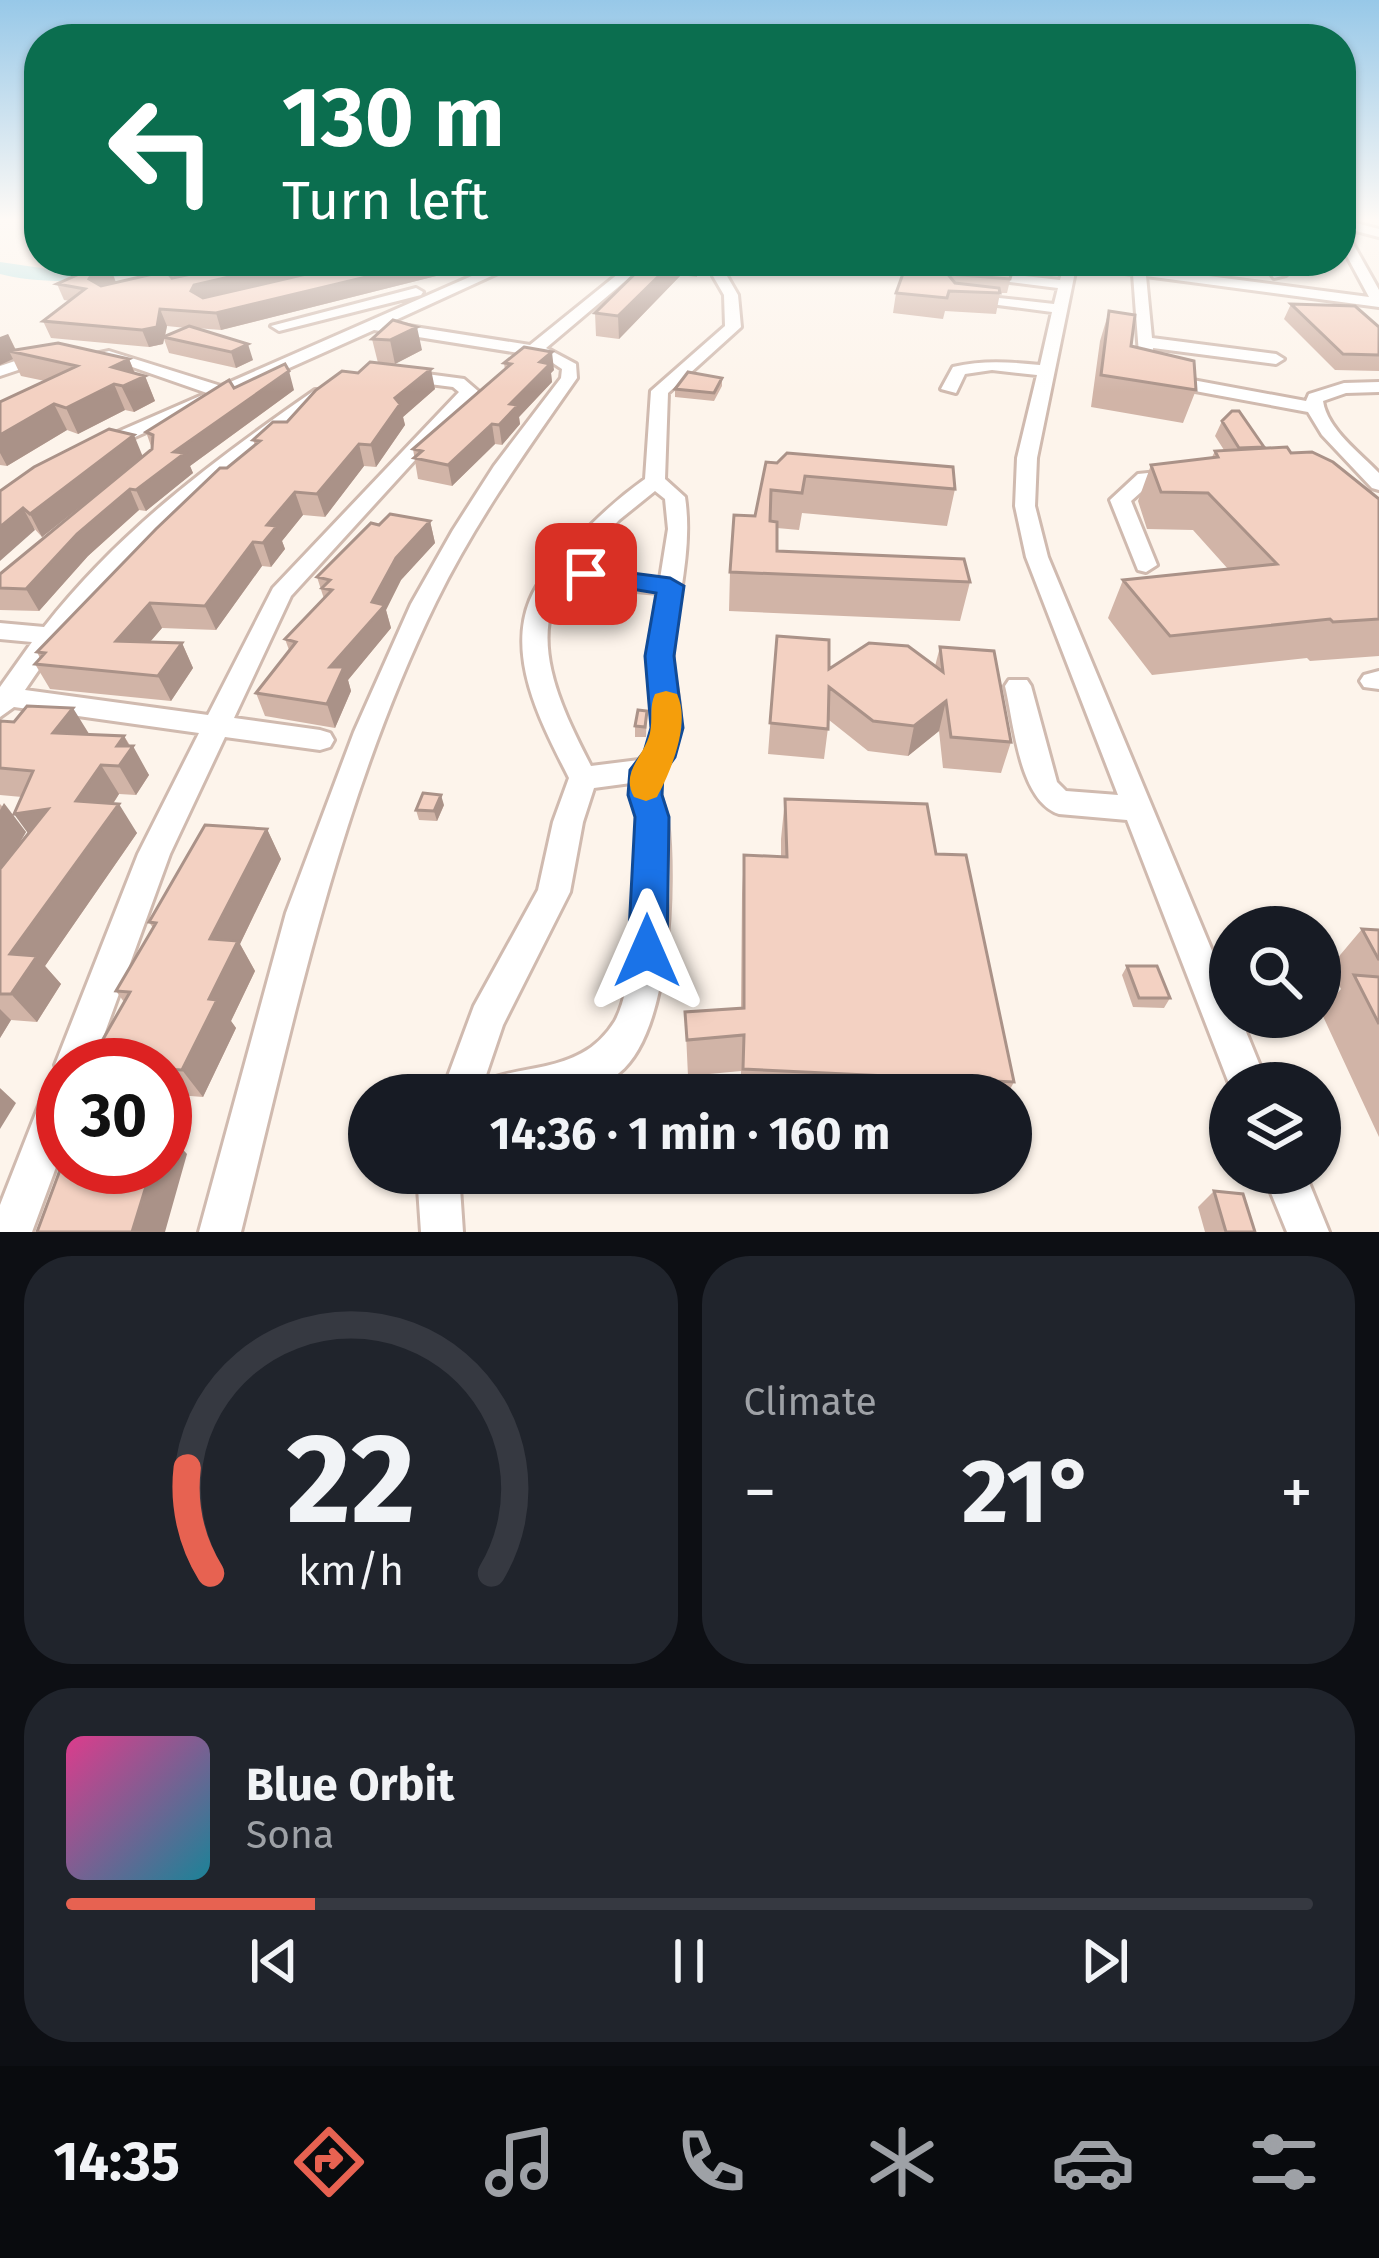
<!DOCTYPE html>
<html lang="en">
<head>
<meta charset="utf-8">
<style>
	body { margin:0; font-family:"Fira Sans",sans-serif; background:#20242c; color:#f1f3f6; height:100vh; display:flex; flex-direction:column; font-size:45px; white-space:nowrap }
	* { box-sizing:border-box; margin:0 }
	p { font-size:39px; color:#9ea1a6 }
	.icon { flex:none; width:66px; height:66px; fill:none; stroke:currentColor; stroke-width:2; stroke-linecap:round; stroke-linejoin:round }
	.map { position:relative; height:1232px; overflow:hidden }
	.panel { display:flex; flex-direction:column; gap:24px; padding:24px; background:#0d0f14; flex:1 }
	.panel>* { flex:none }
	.hud { position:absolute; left:24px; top:24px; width:1332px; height:252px; border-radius:48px; box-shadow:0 3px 9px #0004; background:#0b6e4f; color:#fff; overflow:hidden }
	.fabs { position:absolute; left:1209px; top:906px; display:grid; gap:24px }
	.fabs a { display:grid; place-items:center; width:132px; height:132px; border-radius:50%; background:#171b24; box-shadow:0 3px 9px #0004; font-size:60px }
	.speed { position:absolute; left:36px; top:1038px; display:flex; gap:24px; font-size:60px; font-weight:700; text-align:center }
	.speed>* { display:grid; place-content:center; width:156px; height:156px; border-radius:50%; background:#171b24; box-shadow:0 3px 9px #0004; line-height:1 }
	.speed .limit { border:18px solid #d22; background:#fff; color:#111 }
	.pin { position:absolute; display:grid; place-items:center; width:102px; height:102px; color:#fff; margin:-51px; border-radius:24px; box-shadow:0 6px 18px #0006 }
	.me { position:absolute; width:132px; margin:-66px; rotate:0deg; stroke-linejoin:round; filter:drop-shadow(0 0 9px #0008) }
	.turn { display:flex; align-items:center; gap:42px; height:252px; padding:0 60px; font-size:54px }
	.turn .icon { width:156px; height:156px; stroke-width:2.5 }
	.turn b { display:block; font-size:84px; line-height:102px }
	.big { font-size:90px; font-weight:700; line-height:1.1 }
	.panel .widget { flex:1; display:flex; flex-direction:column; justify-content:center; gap:18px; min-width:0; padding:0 42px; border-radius:48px; background:#20242c }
	.panel .dial { align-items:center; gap:0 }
	.dial svg { height:312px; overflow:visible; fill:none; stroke:#363941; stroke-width:7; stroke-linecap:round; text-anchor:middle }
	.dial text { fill:#f1f3f6; stroke:none }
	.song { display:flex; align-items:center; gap:36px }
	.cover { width:144px; height:144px; border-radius:18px; background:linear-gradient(135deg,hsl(330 70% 55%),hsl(190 70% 35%)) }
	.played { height:12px; border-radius:6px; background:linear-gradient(90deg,#e76251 20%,#363941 20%) }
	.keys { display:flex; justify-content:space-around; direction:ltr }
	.heat { display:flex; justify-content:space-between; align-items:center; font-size:66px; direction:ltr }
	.panel .tiles { flex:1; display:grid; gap:24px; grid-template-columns:1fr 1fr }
	.widget:last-child { grid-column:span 2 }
	.trip { position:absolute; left:348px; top:1074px; width:684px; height:120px; border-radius:60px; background:#171b24; box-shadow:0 3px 9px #0004; font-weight:700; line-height:120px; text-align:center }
	.dock { display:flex; height:192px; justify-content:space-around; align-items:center; background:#090b0e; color:#9ea1a6 }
	.dock .icon { width:84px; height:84px }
	.dock .active { color:#e76251 }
	.dock b { font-size:54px; color:#f1f3f6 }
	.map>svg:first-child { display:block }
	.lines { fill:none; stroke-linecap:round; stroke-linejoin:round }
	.river { fill:#bee6e8; fill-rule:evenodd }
	.minor-casing { stroke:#d0baaf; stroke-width:6 }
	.minor { fill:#fff; fill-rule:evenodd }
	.wall { fill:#d1b4a7; fill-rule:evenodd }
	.shaded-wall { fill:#aa9288 }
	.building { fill:#f3d1c2; stroke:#aa9288; stroke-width:3 }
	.route { fill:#1a73e8; stroke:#114b97; stroke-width:3 }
	.slow { fill:#f59e0b }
</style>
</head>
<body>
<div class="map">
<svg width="1379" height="1232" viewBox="0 0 1379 1232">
	<rect width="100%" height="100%" fill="#fdf4eb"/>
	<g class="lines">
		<path class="river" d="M123,261H160C126,285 40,285 0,274V262L55,270Z"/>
		<defs>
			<path id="minor" d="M1341,219L1379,229V237L1341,227Z
				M1341,229L1347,233L1379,290V307L1146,276L1152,338L1276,354L1284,359L1276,364L1153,348L1155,373L1306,401L1309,394L1344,383L1379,382V392L1346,393L1323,401C1327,429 1360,453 1379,473V490L1372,488L1322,435L1308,412L1141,381L1133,274L1076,267L1037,458L1035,506L1048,557L1230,994V1017H1240L1267,1083L1230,1086L1127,820L1059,814C1019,801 1014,723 1005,686L1009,680H1027L1031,686L1057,782L1066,791L1118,795L1026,557L1015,506L1017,458L1037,375L992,370L965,374L956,393L941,389L953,367C983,360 1009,362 1040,365L1052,312L967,301L960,297L962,294L1054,304L1058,288L969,277L964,268L969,261H983L979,271L1060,280L1064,265L1056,261H1093L1369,297L1341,245Z
				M228,261H254L143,287L136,283Z
				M506,261H524L389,323L530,345L634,261H649L546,348L576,364L577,378C526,451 475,522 436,602C339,801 294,1019 241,1232H199L286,913L354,732L411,604L453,530L494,466L561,378L562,369L544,357L374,330L97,454L88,448L90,444L207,393L95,354L109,351L221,386Z
				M725,261H793L786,265L736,264L727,276L738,295L741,327L668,393L665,479L685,497C693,550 677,599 673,652C671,678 684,707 679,734C676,750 666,760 661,775C655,790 665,805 667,819C674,883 671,1031 619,1073C576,1108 494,1095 441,1095L474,1006L538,890L553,822L569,778C543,726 506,659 530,600C538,580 554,563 569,548C592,522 617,499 645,479L651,391L725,326L724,295L713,276ZM655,491L665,499L668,529L660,579L615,575L577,565L619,520ZM568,576L614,589L658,593L647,656L653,728L646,752L639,760L591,766C562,709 523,635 568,576ZM631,783C630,797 636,806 637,819C641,864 636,984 615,1021C607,1034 595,1046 582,1053C552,1070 515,1068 484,1081L503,1025L570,892L583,822L594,788Z
				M1261,261H1275L1286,275L1274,278Z
				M416,288L423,292L421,295L279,331L271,326Z
				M45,351L53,356L51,359L0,376V366Z
				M404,371L464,379L478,391L291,596L234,718L320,730L330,733L334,740L330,747L320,750L225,737L170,854L93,1065H63V1148L32,1232H0V1205L49,1080L60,1076L55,1065L138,854L199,733L14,707L0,717V687L32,642L0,639V623L44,627C120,530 214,460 315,390H327V398C199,489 114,558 25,690L208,715L273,588L459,392L453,387L398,380V372Z
				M1178,470L1188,476L1185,480L1150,484L1131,501L1157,565L1146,572L1138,570L1110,500L1138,474Z
				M1379,671V689L1364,687L1360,681L1364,675Z
				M417,1173H459L463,1232H421Z
				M1263,1173H1305L1329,1232H1287Z"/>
		</defs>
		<use href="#minor" class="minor-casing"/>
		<use href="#minor" class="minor"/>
	</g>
	<path class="wall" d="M252,261H453L446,263L448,273L221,330L196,328L253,360L236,368L169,353L164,339L163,344L149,347L51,338L43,321L70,301L64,300L57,284L73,277L71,272L116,283L172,278ZM167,326L186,328L165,337Z
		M579,261H628L620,267Z
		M645,261H712L696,277L681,275L619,339L596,336L595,313L646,264Z
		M976,268L1012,272L1007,293H1000L996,314L945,311L943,319L893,313L896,293L950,277V274Z
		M1291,304L1379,327V371L1335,370L1284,319Z
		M1109,311L1131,346L1196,390L1183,423L1091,407L1100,341Z
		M393,320L422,350L395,364L435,389L403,417L405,425L376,467L364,466L325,517L303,515L282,541L285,549L271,567L262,566L216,630L162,628L150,642L182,643L193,668L171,701L50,689L35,664L40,658L37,652L227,468L255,445L253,440L287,422L358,373L378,363L372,339Z
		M8,334L16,350L129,359L135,373L145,376L155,401L134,412L125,410L78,434L67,430L7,466L0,465V402L45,381L21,376L13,359L0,365Z
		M504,363L554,370L551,373L552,382L519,417L520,424L502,445L495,444L452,486L418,479L413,449L505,370Z
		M722,378V386L714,401L675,397V389Z
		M234,388L294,390L190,466L193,473L146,511L139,510L88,556L39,611L0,610V574L152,449L146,432Z
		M1222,421L1263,448L1291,453L1379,499V656L1310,661L1307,658L1152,675L1108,618L1123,580L1228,569L1193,530L1147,529L1138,501L1151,465L1212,457L1215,451L1224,450L1215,436Z
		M143,457L42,537L0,491Z
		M766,462L955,489L947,526L802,513L799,530L777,528V551L970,582L960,621L729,611L730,572L755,516Z
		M430,521L435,543L401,580L386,610L391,628L348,680L351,691L335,728L265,716L256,693L289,650L285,639L324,599L317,577L379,525Z
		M777,636L829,669L935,666L940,647L1011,742L1001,773L943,768L939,731L908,756L868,751L829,720L824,759L768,754Z
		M647,711L646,737H635V726Z
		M0,723L90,735L124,736L149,775L136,795L119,794L113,804L137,833L45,966L61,984L37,1022L11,1020L0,1038V804L26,832L16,849L28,833L22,797L0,795Z
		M785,799L936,854L1014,1082L1007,1095H741V1071L688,1076L685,1012L741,1008L742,894L744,855L781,856V839Z
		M444,805L437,821L419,820L416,810Z
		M267,829L281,859L240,944L255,971L231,1021L236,1028L203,1097L165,1094V1065H93L90,1062L124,1002L116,991L153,928L149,922Z
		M1362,929L1379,930V1137L1321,1012L1341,989L1330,967Z
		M1127,966L1170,998L1164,1008L1133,1007L1122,975Z
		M1214,1191L1255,1232H1205L1198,1207Z"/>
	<path class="shaded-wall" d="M299,261H368L200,302L191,291L194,285Z
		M433,261H453L446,263L448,273L221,330L216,313Z
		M674,261H681V275L619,339L618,316Z
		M696,261H712L696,277Z
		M111,269L117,285L96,295L89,279L92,274Z
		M160,309L167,326L163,344L149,347L142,330Z
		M417,327L422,350L395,364L390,340Z
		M8,334L17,353L9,351L13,359L0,365V337Z
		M248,344L253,360L236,368L231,352Z
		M552,352L554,370L551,373L552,382L519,417L520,424L502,445L499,425L510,404L540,362Z
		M129,359L137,379L145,376L155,401L134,412L112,367Z
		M431,369L435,389L403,417L405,425L376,467L371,445L395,398Z
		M289,371L294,390L190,466L193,473L146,511L136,490L174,452Z
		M114,384L125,410L78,434L66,408Z
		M54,404L67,430L7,466L0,453V435Z
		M492,424L495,444L452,486L448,465Z
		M134,435L143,457L42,537L30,514Z
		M359,444L364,466L325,517L317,494Z
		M130,489L139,510L88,556L39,611L26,589L77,534Z
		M295,492L303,515L282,541L285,549L271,567L263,543L267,525Z
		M23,508L35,530L0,561V527Z
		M430,521L435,543L401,580L386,610L391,628L348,680L351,691L335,728L327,704L330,667L372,602L396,558Z
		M253,542L262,566L216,630L205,606Z
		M150,603L162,628L129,666L116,641Z
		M182,643L193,668L171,701L158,676Z
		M946,701L939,731L908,756L914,726Z
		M73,708L91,737L53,733Z
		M124,736L131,749L133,746L149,775L136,795L119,766L117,746Z
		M101,765L119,794L96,830L76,801Z
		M441,795L444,805L437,821L434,811Z
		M4,803L26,832L0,876V810Z
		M119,804L137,833L45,966L61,984L37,1022L11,994L10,954Z
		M48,809L35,843L14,814Z
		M267,829L281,859L240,944L255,971L231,1021L236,1028L203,1097L182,1070L209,999L210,939Z
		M0,1009L11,1020L0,1038Z
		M0,1088L16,1103L0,1129Z
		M165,1130L187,1154L165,1232H132L152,1167H165Z"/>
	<path class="building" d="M252,261H299L194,285L191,291L203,298L362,261H433L216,313L160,309L157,327L142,330L43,321L85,289L57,284L77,275L71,272L100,264L111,269L92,274L89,279L101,286L166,271L172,278Z
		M648,261H674L618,316L595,313Z
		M968,261L976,268L1012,272L1010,279L950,274Z
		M905,268L946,272L955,283L999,288L1000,293L949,291L947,298L896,293Z
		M1291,304L1355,306L1379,327V355L1343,354Z
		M1109,311L1135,315L1131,346L1194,361L1196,390L1101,375Z
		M393,320L417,327L390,340L372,339Z
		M189,326L248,344L231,352L163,337Z
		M58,343L129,359L112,367L145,376L123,386L114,384L66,408L54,404L0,435V402L77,366L9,351Z
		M524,347L552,352L540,362L550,364L510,404L518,405L499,425L492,424L448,465L414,458L422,451L413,449L511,364L504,363Z
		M370,362L431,369L395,398L400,404L371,445L359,444L317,494L295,492L267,525L277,526L263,543L253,542L205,606L150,603L116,641L182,643L158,676L35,664L45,653L37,652L156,529L220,468H227L260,441L253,440L273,422H287L316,390L342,371L358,373Z
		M285,364L289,371L174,452L185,453L136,490L130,489L77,534L26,589L0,588V574L152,449L153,435L146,432L229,380L234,388Z
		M688,372L722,378L714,393L675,389Z
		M1232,411H1239L1264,447L1239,448L1222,421Z
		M109,429L134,435L30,514L23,508L0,527V491L34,467Z
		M1287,447L1291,453L1312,452L1333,462L1379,499V619L1333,622L1330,619L1170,636L1123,580L1277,564L1208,493L1161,492L1151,465L1218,457L1215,451Z
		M787,453L953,467L955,489L805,476L802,493L771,490L770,521L777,522V551L964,559L970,582L730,572L734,515L755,516L766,462L777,463Z
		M390,514L430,521L396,558L372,602L385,605L330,667H344L327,704L256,693L296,642L285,639L332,590L322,588L330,580L317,577L371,523L379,525Z
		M777,636L829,640V669L869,643L908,646L943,672L940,647L994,651L1011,742L951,737L946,701L914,726L873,721L829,687L828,729L770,723Z
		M27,706L73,708L53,733L124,736L117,746H133L119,766L101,765L76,801L119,804L10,954L37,956L11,994H0V869L48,809L14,814L33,771L0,768V723L1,721L14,722Z
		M638,710L647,711L645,727L635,726Z
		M423,793L441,795L434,811L416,810Z
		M785,799L927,804L936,854L966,855L1014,1082L743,1069L744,1035L687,1040L685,1012L744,1008V855L787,857Z
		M205,825L267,829L210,939L238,941L209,999L217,1000L182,1070L165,1069V1065H126L90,1062L130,992L116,991L156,923L149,922Z
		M1362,929L1379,930V960Z
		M1127,966H1157L1170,998H1139Z
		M1354,975L1379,977V1024Z
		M63,1162V1167H152L132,1232H37Z
		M1214,1191L1243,1194L1255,1232H1226Z"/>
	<linearGradient id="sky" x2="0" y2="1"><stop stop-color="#97c8e8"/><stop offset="0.56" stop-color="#fefaf6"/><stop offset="1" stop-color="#fefaf6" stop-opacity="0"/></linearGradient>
	<rect width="1379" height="392" fill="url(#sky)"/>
	<path class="route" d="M586,567L670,578L684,586L674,656L683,728L675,757L663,774L662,795L669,817L667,951L661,964L647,969L634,964L628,951L635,817L628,795L630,770L644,752L651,728L645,656L656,593L576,580L573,574L576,569Z"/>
	<path class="slow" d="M666,691L677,694C691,723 671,771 657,797L646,801L634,797C620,772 644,757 650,733C653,719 649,707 655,694Z"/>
</svg>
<div class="fabs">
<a><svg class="icon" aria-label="search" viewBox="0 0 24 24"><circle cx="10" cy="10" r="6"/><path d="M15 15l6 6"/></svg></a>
<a><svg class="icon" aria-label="layers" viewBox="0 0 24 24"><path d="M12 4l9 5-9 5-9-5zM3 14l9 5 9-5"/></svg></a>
</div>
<div class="speed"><div class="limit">30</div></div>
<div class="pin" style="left:586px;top:574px;background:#d93025"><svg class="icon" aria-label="arrive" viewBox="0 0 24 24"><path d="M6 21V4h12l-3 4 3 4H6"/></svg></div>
<svg class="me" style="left:647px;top:951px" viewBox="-20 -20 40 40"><path d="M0-17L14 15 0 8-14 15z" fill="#1a73e8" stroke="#fff" stroke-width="4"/></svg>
<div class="trip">14:36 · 1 min · 160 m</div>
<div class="hud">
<div class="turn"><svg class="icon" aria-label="left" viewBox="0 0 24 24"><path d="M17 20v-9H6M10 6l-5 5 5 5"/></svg><div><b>130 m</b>Turn left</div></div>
</div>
</div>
<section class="panel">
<div class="tiles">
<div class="widget dial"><svg viewBox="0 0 100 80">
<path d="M14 69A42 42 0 1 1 86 69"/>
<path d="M14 69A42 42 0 0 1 8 42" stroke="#e76251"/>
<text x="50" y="56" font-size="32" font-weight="700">22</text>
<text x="50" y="72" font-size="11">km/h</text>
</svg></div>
<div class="widget"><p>Climate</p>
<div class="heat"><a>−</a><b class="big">21°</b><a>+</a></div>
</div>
<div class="widget">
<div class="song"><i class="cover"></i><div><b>Blue Orbit</b><p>Sona</p></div></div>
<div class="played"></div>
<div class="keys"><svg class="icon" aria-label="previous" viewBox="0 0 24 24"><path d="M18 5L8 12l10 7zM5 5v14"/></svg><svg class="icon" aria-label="pause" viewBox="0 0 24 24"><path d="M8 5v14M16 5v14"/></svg><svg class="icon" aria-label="next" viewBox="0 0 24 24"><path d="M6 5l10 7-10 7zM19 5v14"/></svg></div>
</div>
</div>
</section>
<nav class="dock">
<b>14:35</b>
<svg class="icon active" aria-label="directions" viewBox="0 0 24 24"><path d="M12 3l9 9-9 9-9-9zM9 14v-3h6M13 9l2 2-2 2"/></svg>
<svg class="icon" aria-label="music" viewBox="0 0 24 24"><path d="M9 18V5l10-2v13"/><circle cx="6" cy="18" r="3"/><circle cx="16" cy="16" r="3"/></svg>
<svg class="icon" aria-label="phone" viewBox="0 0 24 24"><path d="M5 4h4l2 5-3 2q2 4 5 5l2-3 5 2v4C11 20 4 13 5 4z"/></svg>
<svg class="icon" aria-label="climate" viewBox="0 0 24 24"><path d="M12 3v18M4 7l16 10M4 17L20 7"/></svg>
<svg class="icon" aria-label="car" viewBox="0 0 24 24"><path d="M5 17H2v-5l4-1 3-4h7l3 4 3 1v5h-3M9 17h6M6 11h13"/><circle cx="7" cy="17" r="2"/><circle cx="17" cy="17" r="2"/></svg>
<svg class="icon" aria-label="filters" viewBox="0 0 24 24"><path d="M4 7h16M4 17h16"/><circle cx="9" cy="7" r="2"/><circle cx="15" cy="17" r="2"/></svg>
</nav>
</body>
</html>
